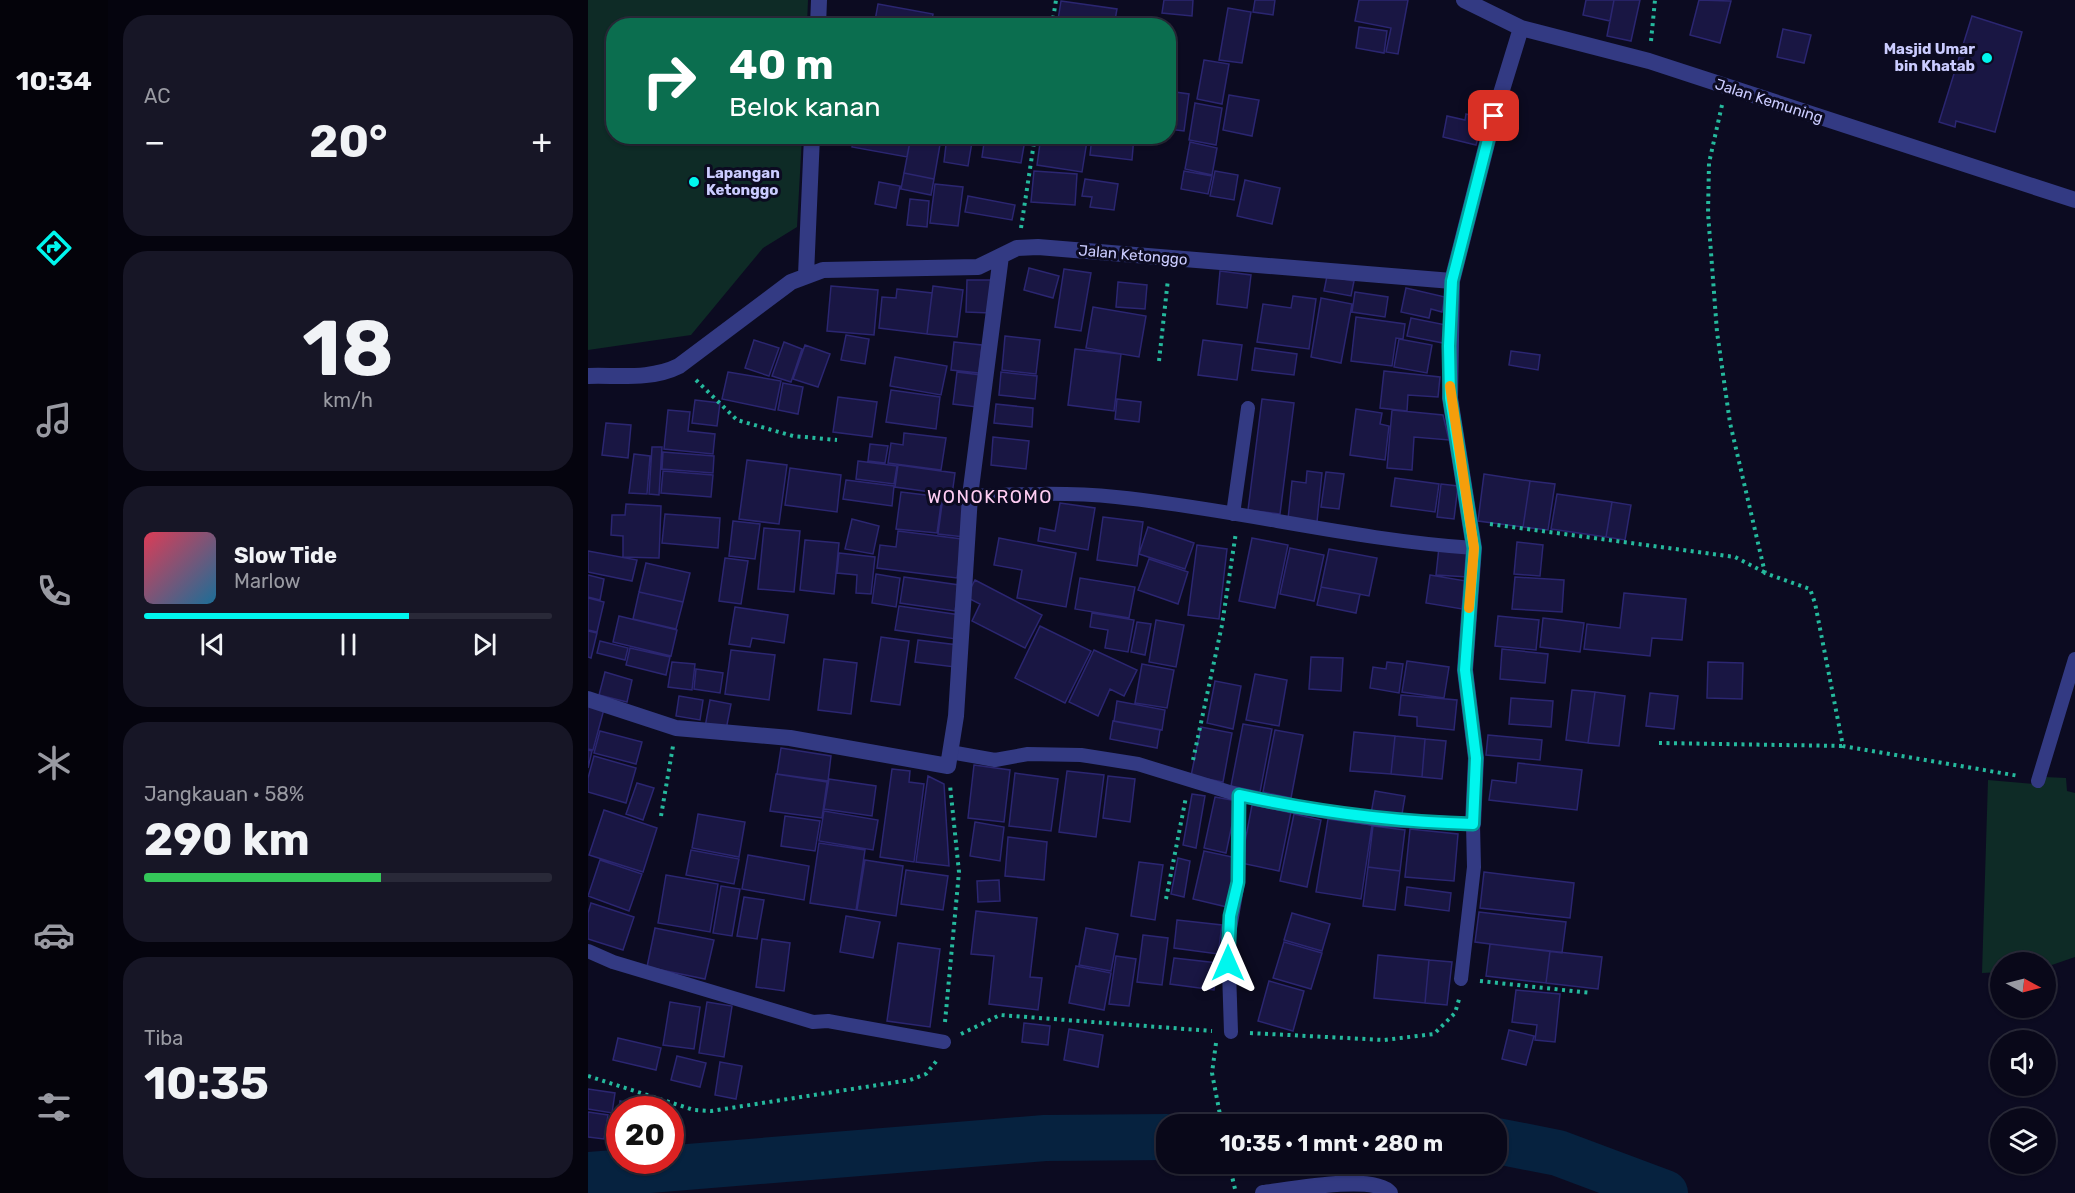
<!DOCTYPE html>
<html lang="id">
<head>
<meta charset="utf-8">
<style>
	body { margin:0; font-family:Rubik,sans-serif; background:#171626; color:#f1f3f6; height:100vh; display:flex; flex-direction:column; font-size:22px; white-space:nowrap }
	* { box-sizing:border-box; margin:0 }
	p { font-size:20px; color:#999aa2 }
	.icon { flex:none; width:33px; height:33px; fill:none; stroke:currentColor; stroke-width:2; stroke-linecap:round; stroke-linejoin:round }
	.map { position:relative; flex:1; overflow:hidden }
	.sheet { display:flex; flex-direction:column; gap:15px; padding:15px; background:#05040e; width:480px }
	.sheet>* { flex:none }
	.banner { position:absolute; left:18px; top:18px; width:570px; height:126px; border-radius:24px; box-shadow:0 2px 4px #0004,0 0 0 2px #292938; background:#0b6e4f; color:#fff; overflow:hidden }
	.needle { width:39px; rotate:97deg }
	.buttons { position:absolute; left:1402px; top:952px; display:grid; gap:12px }
	.buttons a { display:grid; place-items:center; width:66px; height:66px; border-radius:50%; background:#090819; box-shadow:0 2px 4px #0004,0 0 0 2px #292938; font-size:30px }
	.speed { position:absolute; left:18px; top:1096px; display:flex; gap:12px; font-size:30px; font-weight:700; text-align:center }
	.speed>* { display:grid; place-content:center; width:78px; height:78px; border-radius:50%; background:#090819; box-shadow:0 2px 4px #0004,0 0 0 2px #292938; line-height:1 }
	.speed .limit { border:9px solid #d22; background:#fff; color:#111 }
	.pin { position:absolute; display:grid; place-items:center; width:51px; height:51px; color:#fff; margin:-26px; border-radius:12px; box-shadow:0 3px 9px #0006 }
	.me { position:absolute; width:66px; margin:-33px; rotate:0deg; stroke-linejoin:round; filter:drop-shadow(0 0 4px #0008) }
	.turn { display:flex; align-items:center; gap:21px; height:126px; padding:0 24px; font-size:27px }
	.turn .icon { width:78px; height:78px; stroke-width:2.5 }
	.turn b { display:block; font-size:42px; line-height:51px }
	.big { font-size:45px; font-weight:700; line-height:1.1 }
	.sheet .tile { flex:1; display:flex; flex-direction:column; justify-content:center; gap:9px; min-width:0; padding:0 21px; border-radius:24px; background:#171626 }
	.sheet .dial { align-items:center; gap:0 }
	.dial b { font-size:78px; line-height:1 }
	.song { display:flex; align-items:center; gap:18px }
	.cover { width:72px; height:72px; border-radius:9px; background:linear-gradient(135deg,hsl(350 70% 55%),hsl(200 70% 35%)) }
	.played { height:6px; border-radius:3px; background:linear-gradient(90deg,#00f6ee 65%,#292938 65%) }
	.keys { display:flex; justify-content:space-around; direction:ltr }
	.heat { display:flex; justify-content:space-between; align-items:center; font-size:33px; direction:ltr }
	.charge { height:9px; border-radius:4px; background:linear-gradient(90deg,#34c759 58%,#292938 0) }
	.trip { position:absolute; left:568px; top:1114px; width:351px; height:60px; border-radius:24px; background:#090819; box-shadow:0 2px 4px #0004,0 0 0 2px #292938; font-weight:700; line-height:60px; text-align:center }
	main { display:flex; flex:1; min-height:0 }
	.dock { display:flex; flex-direction:column; width:108px; justify-content:space-around; align-items:center; background:#04030a; color:#999aa2 }
	.dock .icon { width:42px; height:42px }
	.dock .current { color:#00f6ee }
	.dock b { font-size:27px; color:#f1f3f6 }
	.map>svg:first-child { display:block }
	.green { fill:#0e2b26 }
	.lines { fill:none; stroke-linecap:round; stroke-linejoin:round }
	.river { stroke:#06223f; stroke-width:46 }
	.building { fill:#191643; stroke:#2b2671; stroke-width:1.5 }
	.path { stroke:#25b99d; stroke-width:4; stroke-dasharray:3 4.5; stroke-linecap:butt }
	.service { stroke:#333a83; stroke-width:14 }
	.minor { stroke:#333a83; stroke-width:16 }
	.route-casing { stroke:#00a09b; stroke-width:15 }
	.route { stroke:#00f6ee; stroke-width:10 }
	.slow { stroke:#f59e0b; stroke-width:10 }
	.poi-dot { fill:#00f6ee; stroke:#0c0b21; stroke-width:2 }
	.labels { text-anchor:middle; stroke-width:6; stroke-linejoin:round; paint-order:stroke }
	.poi-label { font-size:15px; font-weight:bold; fill:#cbccff; stroke:#0c0b21; text-anchor:end }
	.street-label { font-size:15px; fill:#cbccff; stroke:#0c0b21 }
	.quarter-label { font-size:18px; letter-spacing:1.5px; fill:#ffcdf3; stroke:#0c0b21 }
</style>
</head>
<body>
<main>
<nav class="dock">
<b>10:34</b>
<svg class="icon current" aria-label="directions" viewBox="0 0 24 24"><path d="M12 3l9 9-9 9-9-9zM9 14v-3h6M13 9l2 2-2 2"/></svg>
<svg class="icon" aria-label="music" viewBox="0 0 24 24"><path d="M9 18V5l10-2v13"/><circle cx="6" cy="18" r="3"/><circle cx="16" cy="16" r="3"/></svg>
<svg class="icon" aria-label="phone" viewBox="0 0 24 24"><path d="M5 4h4l2 5-3 2q2 4 5 5l2-3 5 2v4C11 20 4 13 5 4z"/></svg>
<svg class="icon" aria-label="climate" viewBox="0 0 24 24"><path d="M12 3v18M4 7l16 10M4 17L20 7"/></svg>
<svg class="icon" aria-label="car" viewBox="0 0 24 24"><path d="M5 17H2v-5l4-1 3-4h7l3 4 3 1v5h-3M9 17h6M6 11h13"/><circle cx="7" cy="17" r="2"/><circle cx="17" cy="17" r="2"/></svg>
<svg class="icon" aria-label="filters" viewBox="0 0 24 24"><path d="M4 7h16M4 17h16"/><circle cx="9" cy="7" r="2"/><circle cx="15" cy="17" r="2"/></svg>
</nav>
<section class="sheet">
<div class="tile"><p>AC</p>
<div class="heat"><a>−</a><b class="big">20°</b><a>+</a></div>
</div>
<div class="tile dial"><b>18</b><p>km/h</p></div>
<div class="tile">
<div class="song"><i class="cover"></i><div><b>Slow Tide</b><p>Marlow</p></div></div>
<div class="played"></div>
<div class="keys"><svg class="icon" aria-label="previous" viewBox="0 0 24 24"><path d="M18 5L8 12l10 7zM5 5v14"/></svg><svg class="icon" aria-label="pause" viewBox="0 0 24 24"><path d="M8 5v14M16 5v14"/></svg><svg class="icon" aria-label="next" viewBox="0 0 24 24"><path d="M6 5l10 7-10 7zM19 5v14"/></svg></div>
</div>
<div class="tile"><p>Jangkauan · 58%</p><b class="big">290 km</b><div class="charge"></div></div>
<div class="tile"><p>Tiba</p><b class="big">10:35</b></div>
</section>
<div class="map">
<svg width="1487" height="1193" viewBox="0 0 1487 1193">
	<rect width="100%" height="100%" fill="#0c0b21"/>
	<path class="green" d="M0,0H220L219,25L26,26V136L214,137L209,227L175,248L103,335L0,350Z
		M1457,777L1478,778L1479,791L1487,793V957L1458,967V963H1413V972L1394,973L1400,780L1456,785Z"/>
	<g class="lines">
		<path class="river" d="M909,1141L970,1153L1077,1193
			M0,1175L457,1138L579,1137"/>
	</g>
	<path class="building" d="M576,0H605L604,16L574,13Z
		M667,0H687L685,15L665,12Z
		M771,0H820L810,54L798,52L803,28L767,21Z
		M998,0H1026L1022,21L995,15Z
		M1026,0H1052L1043,41L1019,36Z
		M1111,0L1143,1L1132,43L1102,35Z
		M473,1L529,9L526,26H469Z
		M290,4L345,14L343,26H286Z
		M640,8L663,12L654,63L631,60Z
		M1384,16L1434,32L1407,132L1368,121L1367,127L1351,122Z
		M771,27L799,31L796,53L768,48Z
		M1195,29L1223,35L1216,63L1189,57Z
		M616,60L641,64L634,104L609,99Z
		M580,91L601,94L596,131L580,129Z
		M641,95L671,100L664,136L635,130Z
		M607,103L634,108L628,145L601,140Z
		M878,114L895,118L888,145L855,137L859,116L877,120Z
		M266,136H323L319,157L264,147Z
		M323,136L353,139L346,179L316,173Z
		M359,136H385L380,166L356,162Z
		M397,136L437,140L433,163L394,157Z
		M453,136L499,141L494,172L449,165Z
		M504,136H546L544,160L502,155Z
		M602,142L629,148L624,175L597,169Z
		M446,171L489,174L487,205L443,202Z
		M596,171L624,176L620,194L593,189Z
		M627,171L650,175L646,200L622,196Z
		M316,173L346,179L343,195L313,189Z
		M497,179L530,184L526,210L502,207L504,197L494,196Z
		M657,180L692,188L684,224L649,216Z
		M291,182L312,186L308,208L287,204Z
		M347,184L375,187L370,226L342,223Z
		M380,196L427,205L424,220L377,212Z
		M322,199L341,201L339,227L319,225Z
		M441,268L471,276L465,298L436,290Z
		M476,269L503,273L493,331L467,327Z
		M632,271L663,275L659,308L629,304Z
		M739,276L766,281L763,296L736,291Z
		M379,280H403L402,313L378,312Z
		M530,282L559,285L557,309L528,307Z
		M243,286L290,290L286,335L239,331Z
		M345,286L375,290L369,337L339,334Z
		M818,288L857,297L854,312L843,309L841,318L813,312Z
		M309,289L344,293L339,334L291,328L294,297L308,298Z
		M767,292L800,297L797,317L764,312Z
		M705,296L728,299L721,349L669,342L675,304L703,308Z
		M733,298L764,304L753,363L723,357Z
		M505,307L558,316L551,357L498,348Z
		M768,317L817,324L815,339L808,338L804,366L763,361Z
		M823,318L858,325L855,343L819,336Z
		M258,335L281,339L277,364L253,360Z
		M417,336L452,340L448,374L414,370Z
		M811,339L844,345L839,373L806,367Z
		M166,340L191,348L181,376L157,368Z
		M615,340L654,345L649,380L610,375Z
		M196,342L214,349L203,382L184,376Z
		M366,342L394,345L391,373L363,370Z
		M217,345L242,354L230,387L205,379Z
		M667,348L709,354L706,375L664,370Z
		M487,349L533,354L526,411L480,405Z
		M923,351L952,355L950,370L921,365Z
		M307,357L359,366L353,395L302,386Z
		M796,371L852,377L850,397L820,395L819,411L792,408Z
		M140,372L193,381L187,410L134,399Z
		M369,372L393,375L389,407L365,404Z
		M413,372L449,376L447,399L411,395Z
		M195,383L215,387L210,414L190,410Z
		M303,390L352,397L348,429L298,422Z
		M250,397L289,402L284,437L245,432Z
		M529,399L553,402L551,422L527,419Z
		M674,399L706,403L692,514L660,510Z
		M107,400L132,403L129,426L104,423Z
		M408,404L445,408L444,427L406,423Z
		M768,409L794,413L792,424L801,426L797,460L762,455Z
		M80,410L102,412L100,431L127,434L125,454L76,449Z
		M804,410L855,415L861,440L826,437L824,470L799,468Z
		M18,423L43,425L40,458L14,455Z
		M316,433L358,438L353,470L300,463L303,443L315,445Z
		M405,437L441,441L438,469L403,465Z
		M282,444L300,446L297,463L280,461Z
		M64,447H74L71,495L61,494Z
		M75,452L126,456L125,473L74,469Z
		M46,454L62,456L59,494L41,493Z
		M159,460L199,465L191,524L151,519Z
		M270,461L309,466L306,484L268,479Z
		M310,465L367,473L364,495L307,487Z
		M202,468L253,475L249,512L197,505Z
		M75,471L125,475L123,497L73,493Z
		M719,471L734,473L729,522L700,519L704,481L718,483Z
		M738,472L756,474L751,509L733,507Z
		M896,474L942,481L935,527L890,521Z
		M807,478L851,484L847,512L803,506Z
		M258,480L306,486L304,506L255,499Z
		M942,481L967,484L960,530L935,527Z
		M853,484L870,486L866,519L849,517Z
		M313,492L354,497L349,533L308,529Z
		M969,494L1024,502L1018,537L963,529Z
		M355,497L380,500L376,537L350,534Z
		M1024,502L1043,505L1037,540L1018,537Z
		M472,503L507,508L500,550L450,541L452,528L467,531Z
		M38,504L73,506L71,558L35,557V536L23,535L24,515H37Z
		M77,514L132,518L130,548L74,543Z
		M515,517L555,522L549,566L509,560Z
		M264,519L291,526L285,554L257,549Z
		M145,521L172,524L167,559L141,556Z
		M560,527L606,543L597,569L551,554Z
		M176,528L212,531L206,592L170,589Z
		M310,531L374,539L369,578L289,568L292,545L308,547Z
		M411,538L488,553L478,607L429,598L434,570L406,565Z
		M664,538L700,545L687,608L651,601Z
		M217,540L251,543L246,594L212,590Z
		M929,542L955,545L952,576L926,574Z
		M609,545L639,549L631,619L600,615Z
		M851,547L882,550L880,577L848,575Z
		M702,548L736,555L726,601L692,594Z
		M741,549L789,558L781,596L733,587Z
		M0,551L49,560L44,581L0,572Z
		M251,553L287,557L283,594L268,593L269,575L249,573Z
		M137,558L160,561L153,604L131,601Z
		M561,559L600,572L590,604L550,590Z
		M58,563L102,573L95,602L51,592Z
		M288,574L312,578L308,607L284,603Z
		M0,575L16,579L12,600L0,597Z
		M842,575L878,581L874,609L838,603Z
		M316,577L371,585L367,611L312,603Z
		M927,577L976,580L974,612L924,609Z
		M492,578L547,587L541,618L487,609Z
		M387,580L454,615L437,648L384,621L392,604L378,597Z
		M733,587L772,594L768,613L729,605Z
		M51,592L95,602L88,629L45,619Z
		M1036,593L1098,599L1094,640L1064,638L1062,656L996,649L999,624L1032,628Z
		M0,598L16,602L9,632L0,630Z
		M311,606L372,615L368,639L307,630Z
		M147,607L200,615L196,643L164,638L162,647L141,644Z
		M504,613L546,620L540,652L517,648L520,630L502,627Z
		M31,616L89,630L83,656L25,642Z
		M910,616L951,620L948,650L907,646Z
		M955,618L996,623L992,652L952,647Z
		M568,620L596,625L588,667L561,662Z
		M549,622L563,624L557,655L543,652Z
		M452,626L503,651L477,703L427,678Z
		M0,631L9,633L3,658L0,657Z
		M293,637L321,641L312,705L283,701Z
		M330,640L370,645L367,667L327,662Z
		M12,641L40,648L37,660L9,653Z
		M42,648L82,657L78,675L38,665Z
		M914,649L960,654L957,683L912,679Z
		M143,650L187,655L181,700L137,694Z
		M506,650L549,670L536,696L522,689L510,716L481,702Z
		M723,657L755,658L753,691L721,689Z
		M236,659L269,663L263,714L230,710Z
		M819,661L861,667L856,698L814,692Z
		M84,662L107,664L104,690L80,687Z
		M799,662L815,664L811,693L782,688L785,667L798,669Z
		M1120,662L1155,663L1154,699L1119,698Z
		M554,664L586,670L579,708L547,703Z
		M108,669L135,673L132,693L106,689Z
		M17,672L44,680L39,702L11,695Z
		M667,674L699,680L691,726L658,720Z
		M627,681L653,686L645,729L619,723Z
		M984,690L1007,692L1000,743L978,740Z
		M1007,692L1037,696L1031,746L1000,743Z
		M1062,693L1090,696L1086,729L1058,726Z
		M813,695L869,700L866,730L829,726V717L811,715Z
		M91,696L115,700L112,720L88,716Z
		M923,698L965,701L963,727L921,724Z
		M122,700L143,704L138,730L117,727Z
		M529,701L577,710L574,730L526,721Z
		M0,704L16,709L5,750L0,749Z
		M525,721L572,730L569,748L522,739Z
		M655,724L684,729L672,792L643,786Z
		M613,727L644,733L635,782L603,776Z
		M687,730L715,735L703,798L675,792Z
		M12,731L54,742L48,764L6,753Z
		M766,732L807,736L803,774L762,771Z
		M900,735L954,740L952,760L898,755Z
		M807,736L837,739L834,777L803,774Z
		M837,739L858,741L854,779L834,777Z
		M193,748L243,756L240,781L189,774Z
		M0,750L4,751L0,768Z
		M6,756L48,768L38,803L0,792V778Z
		M930,763L994,770L989,810L901,800L904,780L928,783Z
		M386,765L422,770L416,822L380,818Z
		M304,769L322,771L321,782L336,784L326,862L292,857Z
		M479,771L516,775L508,837L471,832Z
		M427,773L470,779L463,831L421,826Z
		M188,774L239,782L234,818L182,811Z
		M340,776L356,784L361,866L328,862Z
		M520,776L547,779L542,822L515,818Z
		M241,779L288,786L284,816L236,809Z
		M49,783L66,788L55,820L38,814Z
		M787,791L817,796L813,820L783,814Z
		M604,794L617,796L608,848L595,845Z
		M627,797L649,801L638,853L616,848Z
		M664,805L703,812L691,871L653,863Z
		M16,810L69,828L55,872L1,855Z
		M236,811L290,820L285,850L231,841Z
		M110,814L157,822L151,857L104,848Z
		M706,814L733,820L719,887L692,881Z
		M197,816L232,821L227,851L193,846Z
		M740,819L784,825L773,899L728,892Z
		M387,822L416,827L412,861L382,856Z
		M785,826L817,830L812,871L780,867Z
		M822,829L870,834L866,881L817,877Z
		M420,837L459,842L456,880L417,876Z
		M231,843L277,850L268,910L222,903Z
		M103,850L151,859L146,884L98,875Z
		M616,851L649,858L639,907L605,899Z
		M160,855L221,866L216,900L154,889Z
		M590,858L602,861L596,897L583,894Z
		M12,860L54,874L41,911L0,896Z
		M277,860L315,866L308,916L269,910Z
		M551,862L575,865L567,920L543,916Z
		M780,867L812,871L807,910L775,906Z
		M318,870L360,876L355,910L313,904Z
		M896,872L986,883L982,918L892,908Z
		M78,875L130,884L122,932L70,923Z
		M411,880L412,901L390,902L389,881Z
		M133,886L152,889L144,936L125,933Z
		M819,887L863,893L861,911L817,905Z
		M156,897L176,900L169,939L149,936Z
		M3,903L46,917L35,950L0,939V913Z
		M388,911L449,918L442,977L454,978L450,1010L401,1004L406,956L383,954Z
		M891,912L978,922L974,953L887,942Z
		M704,913L742,924L734,951L696,940Z
		M258,916L292,922L285,958L252,952Z
		M589,920L634,925L630,954L586,948Z
		M67,928L126,940L117,979L59,967Z
		M498,928L530,934L523,971L491,965Z
		M555,935L580,938L574,985L549,982Z
		M174,939L202,943L196,991L168,987Z
		M696,942L734,953L723,989L685,978Z
		M310,943L352,949L342,1027L299,1021Z
		M902,944L962,951L958,983L898,976Z
		M962,951L1014,957L1010,989L958,983Z
		M790,955L841,960L837,1003L786,998Z
		M528,956L548,959L541,1006L521,1004Z
		M586,958L630,963L626,990L582,984Z
		M841,960L864,962L859,1005L837,1003Z
		M488,966L523,973L516,1010L481,1003Z
		M681,981L716,991L705,1031L670,1021Z
		M928,990L972,994L967,1042L947,1040L949,1025L924,1022Z
		M82,1002L112,1007L106,1049L75,1045Z
		M119,1002L144,1006L136,1057L111,1053Z
		M436,1023L462,1026L460,1045L434,1042Z
		M481,1029L515,1035L510,1067L476,1060Z
		M921,1030L946,1036L938,1065L914,1059Z
		M30,1038L73,1048L68,1070L25,1060Z
		M89,1056L118,1063L112,1087L83,1080Z
		M132,1062L154,1066L148,1099L127,1095Z
		M0,1089L27,1093L24,1113L0,1109Z
		M32,1101L54,1105L53,1110H32V1133L28,1132Z
		M0,1112L20,1115L16,1139L0,1137Z"/>
	<g class="lines">
		<path class="path" d="M464,26L468,0
			M1063,41L1067,0
			M1134,105L1121,163L1120,213L1129,332L1142,423L1177,573L1222,589L1227,603L1255,746L1431,776
			M433,228L447,136
			M571,361L580,279
			M108,380L149,420L205,436L249,440
			M902,524L1147,557L1176,572
			M1071,743L1255,746
			M605,760L634,625L648,532
			M73,816L85,746
			M578,899L598,797
			M892,981L1003,993
			M357,1022L371,872L362,785
			M662,1033L796,1040L846,1034L867,1013L872,996
			M373,1034L412,1015L624,1031
			M628,1043L624,1073L634,1125
			M0,1076L106,1110L123,1111L322,1080L338,1074L350,1059
			M641,1164L648,1193"/>
		<path class="service" d="M382,496C430,494 480,492 528,497C648,509 765,540 886,548
			M645,514L660,408
			M362,752L407,760L440,754L493,755L550,764L651,795L701,806L793,820L885,824L886,867L873,979
			M1450,781L1487,659
			M0,951L25,962L225,1022L240,1021L356,1042
			M643,1032L640,940L650,882L651,795"/>
		<path class="minor" d="M876,0L933,28L1061,61L1487,200
			M230,26L231,0
			M218,275L224,136
			M864,281L862,398L886,548L877,670L888,758L885,824
			M0,376C31,375 63,380 91,366L203,282L235,270L390,267L429,248L450,247L864,281L906,116L933,28
			M0,699L88,728L202,738L360,766L368,716L382,496L413,256
			M675,1193C700,1190 786,1173 802,1193"/>
	</g>
	<g class="lines">
		<defs>
			<path id="route" d="M640,963L642,916L650,882L651,795C729,812 806,822 885,824L888,758L877,670L886,548L862,398L861,346L864,281L906,116"/>
		</defs>
		<use href="#route" class="route-casing"/>
		<use href="#route" class="route"/>
		<path class="slow" d="M862,386L886,548L881,608"/>
	</g>
	<g class="poi-dot">
		<circle cx="1399" cy="58" r="6"/>
		<circle cx="106" cy="182" r="6"/>
	</g>
	<g class="labels">
		<g class="poi-label">
			<text x="1387" y="54">Masjid Umar<tspan x="1387" dy="17">bin Khatab</tspan></text>
			<text x="118" y="178" text-anchor="start">Lapangan<tspan x="118" dy="17">Ketonggo</tspan></text>
		</g>
		<g class="street-label">
			<text transform="translate(1181 101) rotate(18)" y="5">Jalan Kemuning</text>
			<text transform="translate(545 255) rotate(5)" y="5">Jalan Ketonggo</text>
		</g>
		<g class="quarter-label">
			<text x="402" y="503">WONOKROMO</text>
		</g>
	</g>
</svg>
<div class="buttons">
<a><svg class="needle" viewBox="-14 -14 28 28"><path d="M0-13l5 13h-10z" fill="#e53935"/><path d="M0 13l5-13h-10z" fill="#999aa2"/></svg></a>
<a><svg class="icon" aria-label="sound" viewBox="0 0 24 24"><path d="M4 9h4l5-4v14l-5-4H4zM17 9q2 3 0 6"/></svg></a>
<a><svg class="icon" aria-label="layers" viewBox="0 0 24 24"><path d="M12 4l9 5-9 5-9-5zM3 14l9 5 9-5"/></svg></a>
</div>
<div class="speed"><div class="limit">20</div></div>
<div class="pin" style="left:906px;top:116px;background:#d93025"><svg class="icon" aria-label="arrive" viewBox="0 0 24 24"><path d="M6 21V4h12l-3 4 3 4H6"/></svg></div>
<svg class="me" style="left:640px;top:963px" viewBox="-20 -20 40 40"><path d="M0-17L14 15 0 8-14 15z" fill="#00f6ee" stroke="#fff" stroke-width="4"/></svg>
<div class="trip">10:35 · 1 mnt · 280 m</div>
<div class="banner">
<div class="turn"><svg class="icon" aria-label="right" viewBox="0 0 24 24"><path d="M7 20v-9h11M14 6l5 5-5 5"/></svg><div><b>40 m</b>Belok kanan</div></div>
</div>
</div>
</main>
</body>
</html>
